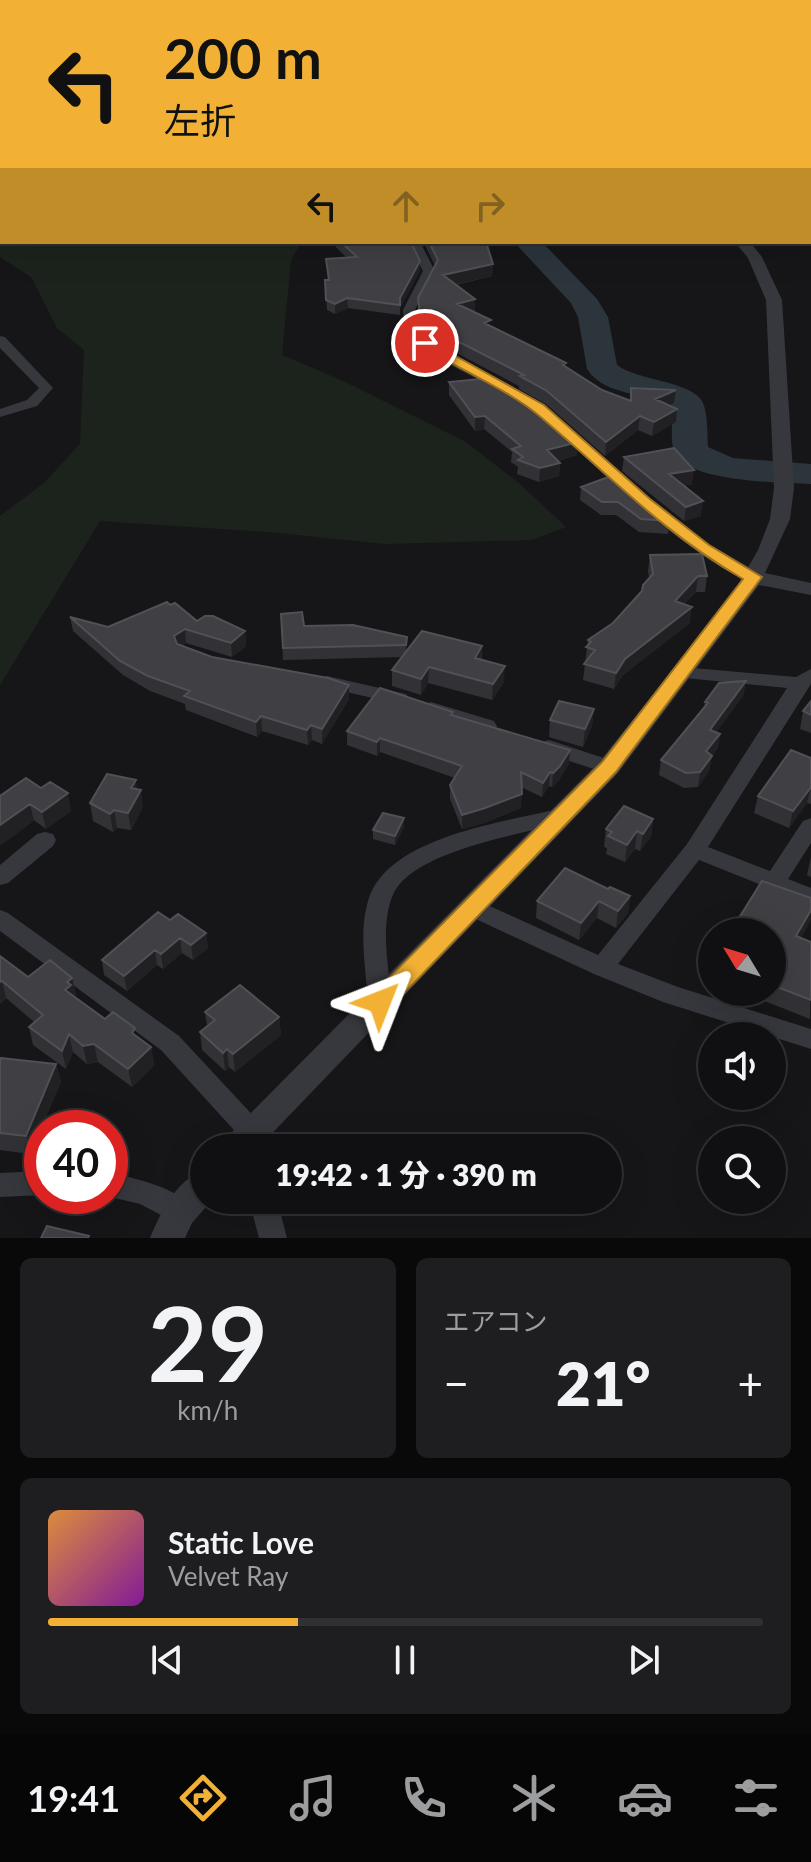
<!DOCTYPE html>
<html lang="ja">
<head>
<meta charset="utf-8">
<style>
	body { margin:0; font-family:Lato,"Noto Sans JP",sans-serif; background:#1e1e20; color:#f1f3f6; height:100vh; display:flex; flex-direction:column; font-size:30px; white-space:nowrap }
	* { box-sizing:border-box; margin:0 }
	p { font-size:26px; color:#9c9d9f }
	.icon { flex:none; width:44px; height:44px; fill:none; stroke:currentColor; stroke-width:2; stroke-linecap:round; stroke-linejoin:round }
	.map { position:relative; height:1238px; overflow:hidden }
	.drawer { display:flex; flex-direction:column; gap:20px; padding:20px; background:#09090a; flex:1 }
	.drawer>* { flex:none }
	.top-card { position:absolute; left:0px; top:0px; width:812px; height:244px; box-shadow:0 8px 32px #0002,0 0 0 2px #303032; background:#f2b134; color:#111; overflow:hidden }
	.needle { width:52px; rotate:308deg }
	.controls { position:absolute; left:698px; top:918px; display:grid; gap:16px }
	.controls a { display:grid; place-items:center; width:88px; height:88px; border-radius:50%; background:#101012; box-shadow:0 8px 32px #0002,0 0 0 2px #303032; font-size:40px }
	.speed { position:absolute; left:24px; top:1110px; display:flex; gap:16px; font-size:40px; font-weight:700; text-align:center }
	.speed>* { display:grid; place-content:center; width:104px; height:104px; border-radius:50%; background:#101012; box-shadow:0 8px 32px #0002,0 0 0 2px #303032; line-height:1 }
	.speed .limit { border:12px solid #d22; background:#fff; color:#111 }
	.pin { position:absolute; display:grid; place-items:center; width:68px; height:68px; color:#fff; margin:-34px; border:4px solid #fff; border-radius:50%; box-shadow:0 2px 8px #0007 }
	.me { position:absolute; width:88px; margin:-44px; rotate:45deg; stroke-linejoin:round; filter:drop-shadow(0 0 6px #0008) }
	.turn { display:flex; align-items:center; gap:28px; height:168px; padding:0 32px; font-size:36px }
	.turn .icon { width:104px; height:104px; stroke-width:2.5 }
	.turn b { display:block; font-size:56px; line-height:68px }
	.lanes { display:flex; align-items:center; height:76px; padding:0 32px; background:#0003; justify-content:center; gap:40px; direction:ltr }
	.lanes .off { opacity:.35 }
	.big { font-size:60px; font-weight:800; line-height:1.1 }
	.drawer .tile { flex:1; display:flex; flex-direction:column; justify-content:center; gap:12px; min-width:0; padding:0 28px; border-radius:12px; background:#1e1e20 }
	.drawer .dial { align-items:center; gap:0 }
	.dial b { font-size:104px; line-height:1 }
	.song { display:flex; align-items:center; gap:24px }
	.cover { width:96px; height:96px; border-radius:12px; background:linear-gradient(135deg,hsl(30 70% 55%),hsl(290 70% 35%)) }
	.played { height:8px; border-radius:4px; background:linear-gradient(90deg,#f2b134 35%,#303032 35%) }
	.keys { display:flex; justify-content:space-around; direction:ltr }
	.heat { display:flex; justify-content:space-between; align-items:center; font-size:44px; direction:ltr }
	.drawer .tiles { flex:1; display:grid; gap:20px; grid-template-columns:1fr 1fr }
	.tile:last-child { grid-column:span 2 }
	.trip { position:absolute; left:190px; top:1134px; width:432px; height:80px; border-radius:40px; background:#101012; box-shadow:0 8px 32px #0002,0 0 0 2px #303032; font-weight:800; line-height:80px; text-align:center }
	.tab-bar { display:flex; height:128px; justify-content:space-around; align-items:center; background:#060607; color:#9c9d9f }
	.tab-bar .icon { width:56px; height:56px }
	.tab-bar .selected { color:#f2b134 }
	.tab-bar b { font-size:36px; color:#f1f3f6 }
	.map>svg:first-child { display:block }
	.green { fill:#1c231d }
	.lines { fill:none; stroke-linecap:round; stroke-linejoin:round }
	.river { fill:#2c353c; fill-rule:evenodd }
	.minor { fill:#37383d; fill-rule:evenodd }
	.tertiary { fill:#37383d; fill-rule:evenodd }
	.wall { fill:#323236 }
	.shaded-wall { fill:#212124 }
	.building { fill:#3f3f44; stroke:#4f5156; stroke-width:2 }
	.route { fill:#f2b134; stroke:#9d7322; stroke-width:2 }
</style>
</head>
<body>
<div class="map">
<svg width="811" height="1238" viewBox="0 0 811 1238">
	<rect width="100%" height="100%" fill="#161618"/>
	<path class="green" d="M0,143L2,242H302L291,260L282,355L341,380L466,442L520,484L566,527L532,540L385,544L269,532L100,521L0,685V516L44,483L80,444L84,350L57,328L32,278L0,257Z"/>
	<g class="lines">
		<path class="river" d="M125,0H143L144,2H126Z
			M514,242H542L597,299L608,317L617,365C637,381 694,381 703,403C708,415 707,434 708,447L733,458L811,464V484C785,483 684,482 674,452C670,440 673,421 672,408C645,390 606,398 587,369L578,317L571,303Z"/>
		<path class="minor" d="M90,0H98L99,2H91Z
			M347,0H357L359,2H349Z
			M810,28H811V34H810Z
			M810,75H811V81H810Z
			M0,129H2V135H0Z
			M408,242H420L435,271L415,310L417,330L449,353L514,387V393H504L439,359L405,334L403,310L423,271Z
			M0,336L5,337L53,388L37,406L0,417V409L27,400L39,388L0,348Z
			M562,424L567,425L638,489L640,492L638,495H626L557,431V425Z
			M651,503L709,544L759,573L762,577L759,581C736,586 665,527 645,511L643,508Z
			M682,667L796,677L811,669V684L708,847L770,871L803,821L811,818V843L788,879L811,888V905L699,860L618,964L678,987L811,1029V1049L663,1002L594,974L465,914L462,908L465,902L473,899L481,902L598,955L687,844L787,688L675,677L673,673L675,669Z
			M327,676L406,694L409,698L399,704L320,686L317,682L320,678Z
			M431,702L494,721L497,726L494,731L487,733L424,712L421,708Z
			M549,740L616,762L619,767L616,772L609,774L542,752L539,747L542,742Z
			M562,808L569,811L573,816L569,821C526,834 409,850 392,897C380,929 389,969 392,1002L389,1009L380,1012L371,1009L368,1002C366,969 358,931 369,898C390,836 506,822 562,808Z
			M45,832L53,834L56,840L53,846L8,883L0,885V865L37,834Z
			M0,910L8,913L179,1036L261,1124L265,1132L261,1140L252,1144L243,1140L161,1050L0,931Z
			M42,1171V1195L0,1197V1173Z
			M110,1173C134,1178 183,1188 194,1212L190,1221L180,1225L140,1204L106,1196H110Z
			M249,1200H277L287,1238H259Z"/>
		<path class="tertiary" d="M398,0H408L397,2Z
			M735,242H750L762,257L782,300L794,488L790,519L765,573L811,583V595L759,585L618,773L258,1148H221L226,1138L600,761L732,595L758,550L770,519L774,488L766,300L748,258Z
			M204,1170V1200H212L192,1223L185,1238H150C161,1212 176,1180 204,1170Z"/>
	</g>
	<path class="wall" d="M331,242H411L420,271L400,308V315L348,308L335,314L327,310L325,280H328L326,259L347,258Z
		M425,242H429L493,264L492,276L456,285L475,299L474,312L491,326L566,367L602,390L630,400L631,388L674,403L669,405L676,422L652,436L638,430L605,456L546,404L519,389V386L451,350L420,328L418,298L435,266L425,245Z
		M449,382L577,455L558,461L560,463L559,476L539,482L517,474L518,467L511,462L512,452L484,429L475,431L449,395Z
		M624,457L692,484L684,486L701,516L684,521L622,471Z
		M581,487L670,521L668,534L639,532L616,515H601L580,500Z
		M650,555L707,576L705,592H696L684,604L690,623L623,675L614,689L583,680L588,640L613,623L642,591L649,578L648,571Z
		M281,614L304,626L407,637L406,651L482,646V660L504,682L492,700L428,683L421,695L392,686V670L402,657L283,660Z
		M70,617L108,627L197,621L245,631L246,646L232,657L186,643L182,646L212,657L349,699L322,744L312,740L308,745L262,731L257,737L186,710L185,704L150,691L123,675L73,631Z
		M746,681L743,696L716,732L720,734L718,748L712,756L709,771L698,787L684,788L659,775L661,760L704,707L705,702Z
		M811,701V733L800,729L803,711Z
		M594,709L592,726L583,747L549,737L550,720Z
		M453,712V716L569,764L559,780L552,787L549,786L542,797L521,787V808L484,823L462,829L450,799V785L455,778L380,752L377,756L347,745V731Z
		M811,758V804L807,803L789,828L754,813L758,796Z
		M138,789L143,807L131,830L117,828L113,832L93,821L90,803Z
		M0,796L71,811L46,829Z
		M653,819L651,837L640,851L635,849L625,862L606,854L607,848L604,847L606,829Z
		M404,827L395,845L373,839V830Z
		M811,857V877L807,875Z
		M630,896L628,913L616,928L597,918L579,940L536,918L537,901Z
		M811,919L801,938L811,942L810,1019L742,992H772V932Z
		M170,920L206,933L208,948L193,960L182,953L163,969L157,965L127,991L104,975L102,960Z
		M0,956L28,977L72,978L76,995L74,997L105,1019L136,1036L151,1047L154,1065L132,1087L98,1062L87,1064L73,1052L66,1069L33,1045L29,1027L34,1022L6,998L0,1004Z
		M205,1012L279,1017L281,1035L235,1072L229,1067L225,1071L202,1050L200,1032L207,1026Z
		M0,1062L56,1064L61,1082L30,1154L0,1150Z"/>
	<path class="shaded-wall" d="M420,261V271L400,309V298Z
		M493,264L492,276L443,287V275Z
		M347,298L348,308L335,314V304Z
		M475,299V312L457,316V304Z
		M676,390L674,403L654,413L655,399Z
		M677,409L676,422L652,436L654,422Z
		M485,416L484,429L475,431V417Z
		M640,416L638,430L605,456L606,442Z
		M578,442L577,455L546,464L547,450Z
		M560,463L559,476L539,482L540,468Z
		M694,470L692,484L667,489L669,474Z
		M703,501L701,516L684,521L686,507Z
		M698,576L696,592L673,617L675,601Z
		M692,607L690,623L623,675L614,689L616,673L625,659Z
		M185,629L186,643L175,651L174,636Z
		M245,631L246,646L232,657L231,643Z
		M482,646L481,662L475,658Z
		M505,666L504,682L492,700L493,684Z
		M429,667L428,683L421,695V679Z
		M746,681L743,696L708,744L712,727Z
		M349,685V699L322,744V729Z
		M594,709L592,726L583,747L585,729Z
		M261,716L262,731L257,737L256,722Z
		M311,725L312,740L308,745L307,730Z
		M720,734L718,748L704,766L706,751Z
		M380,738V752L377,756V742Z
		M570,750L569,764L559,780L552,787L553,773Z
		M712,756L709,771L698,787L700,772Z
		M550,772L549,786L542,797L543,783Z
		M136,780L138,794L141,790L143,807L131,830L128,813L131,788Z
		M811,786L807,803L789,828L793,811Z
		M68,793L71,811L46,829L42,812Z
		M522,794L521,808L484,823L462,829V815Z
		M30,804L34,821L0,846V825Z
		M114,810L117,828L113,832L110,814Z
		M404,818V827L395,845V836Z
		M653,819L651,837L640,851L643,834Z
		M637,831L635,849L625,862L627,845Z
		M630,896L628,913L616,928L618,911Z
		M599,901L597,918L579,940L581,923Z
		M811,910V919L792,954L796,936Z
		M206,933L208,948L193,960L191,945Z
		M180,938L182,953L163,969L161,954Z
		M155,950L157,965L127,991L124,976Z
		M72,978L76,995L74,997L65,990L67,982Z
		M2,981L6,998L0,1004V982Z
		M279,1017L281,1035L235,1072L233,1054Z
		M69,1034L73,1052L66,1069L62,1051Z
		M94,1044L98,1062L87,1064L83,1046Z
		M151,1047L154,1065L132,1087L128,1069Z
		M227,1049L229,1067L225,1071L223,1053Z
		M56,1064L61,1082L30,1154L26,1136Z"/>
	<path class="building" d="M624,0H666L668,2H622Z
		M810,90H811V115L810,114Z
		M341,242H411L420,261L400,298V305L347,298L335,304L326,300L325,280H329L326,259L357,257Z
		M429,242H486L493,264L443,275L475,299L457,304L491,320L484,323L566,363L563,365L602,390L631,401V388L676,390L655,399L677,409L654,422L640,416L606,442L547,391L520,376L524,375L451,338L420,316L418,298L438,260Z
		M491,378L533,401L578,442L547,450L560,463L540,468L518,460L523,457L512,449L521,446L485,416L475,417L449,382Z
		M674,448L694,470L669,474L703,501L686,507L624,457Z
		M614,475L670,521L641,519L618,502H602L581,487Z
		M702,554L707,576H698L675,601L692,607L625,659L616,673L584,664L595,650L586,647L591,642L588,640L613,623L642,591L643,585L653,574L650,555Z
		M167,602L170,605L175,603L197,621L205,616H213L245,631L231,643L185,629L174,636L177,644L212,657L328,678L349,685L322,729L311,725L307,730L261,716L256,722L184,696L190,691L148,676L120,661L70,617L108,627Z
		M302,612L304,626L353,625L407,637L406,645L283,648L281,614Z
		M422,631L482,646L475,658L505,666L493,684L429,667L421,679L392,670Z
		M746,681L712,727L710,730L720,734L706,751L712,756L700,772L686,773L661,760L708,703L705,702L719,683Z
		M380,688L453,712L451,715L570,750L560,766L553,773L550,772L543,783L521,772L522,794L485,808L462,815L450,785L462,766L380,738L377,742L347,731Z
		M559,701L594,709L585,729L550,720Z
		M811,701V715L803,711Z
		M791,750L811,758V787L793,811L758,796Z
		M107,774L136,780L131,788L141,790L128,813L114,810L110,814L90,803Z
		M26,778L41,788L50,782L68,793L42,812L30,804L0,825V796Z
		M624,806L653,819L643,834L637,831L627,845L608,836L612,832L606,829Z
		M383,813L404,818L395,836L373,830Z
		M565,868L608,889L610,887L630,896L618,911L599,901L581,923L537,901Z
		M762,881L811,898V910L796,936L811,942V1000L772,985V932H733L739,918Z
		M158,912L170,920L178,914L206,933L191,945L180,938L161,954L155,950L124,976L102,960Z
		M0,956L28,977L50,960L72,978L67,982L71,985L65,990L105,1019L113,1012L135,1028L132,1033L151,1047L128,1069L94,1044L83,1046L69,1034L62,1051L29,1027L43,1015L2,981L0,982Z
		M240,985L279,1017L233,1054L227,1049L223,1053L200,1032L215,1020L205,1012Z
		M1,1058L56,1064L26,1136L0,1133V1062Z
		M47,1226L89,1236L88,1238H41Z"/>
	<path class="route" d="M425,339L544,405L650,499L709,545L762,577L616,772L389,1009L380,1012L372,1009L368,1002L372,995L602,762L743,579C660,531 608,473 537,414C508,390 454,366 420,346L418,343Z"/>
</svg>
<div class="controls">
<a><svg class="needle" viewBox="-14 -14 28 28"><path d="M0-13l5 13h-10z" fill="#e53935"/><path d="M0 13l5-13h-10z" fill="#9c9d9f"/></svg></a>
<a><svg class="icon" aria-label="sound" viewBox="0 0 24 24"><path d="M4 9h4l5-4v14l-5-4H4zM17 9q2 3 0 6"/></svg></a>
<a><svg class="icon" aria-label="search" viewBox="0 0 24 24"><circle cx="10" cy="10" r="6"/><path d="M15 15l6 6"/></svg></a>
</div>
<div class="speed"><div class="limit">40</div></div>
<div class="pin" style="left:425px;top:343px;background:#d93025"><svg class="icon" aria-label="arrive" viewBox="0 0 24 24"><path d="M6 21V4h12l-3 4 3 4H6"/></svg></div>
<svg class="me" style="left:380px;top:1002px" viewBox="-20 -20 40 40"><path d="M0-17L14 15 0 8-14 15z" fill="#f2b134" stroke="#fff" stroke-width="4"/></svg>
<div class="trip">19:42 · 1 分 · 390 m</div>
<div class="top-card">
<div class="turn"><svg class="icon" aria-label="left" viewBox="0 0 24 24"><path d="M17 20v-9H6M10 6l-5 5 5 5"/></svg><div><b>200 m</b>左折</div></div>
<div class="lanes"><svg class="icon" aria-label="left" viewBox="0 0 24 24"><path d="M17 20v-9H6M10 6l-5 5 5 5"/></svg><svg class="icon off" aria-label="ahead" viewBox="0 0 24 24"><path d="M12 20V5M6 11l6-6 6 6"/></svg><svg class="icon off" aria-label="right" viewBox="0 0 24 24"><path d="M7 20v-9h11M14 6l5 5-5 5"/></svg></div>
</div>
</div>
<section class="drawer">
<div class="tiles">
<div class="tile dial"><b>29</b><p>km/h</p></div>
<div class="tile"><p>エアコン</p>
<div class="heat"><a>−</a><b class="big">21°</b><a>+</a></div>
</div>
<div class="tile">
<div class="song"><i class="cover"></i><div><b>Static Love</b><p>Velvet Ray</p></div></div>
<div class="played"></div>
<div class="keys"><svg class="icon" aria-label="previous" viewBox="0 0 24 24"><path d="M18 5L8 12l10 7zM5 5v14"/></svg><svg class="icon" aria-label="pause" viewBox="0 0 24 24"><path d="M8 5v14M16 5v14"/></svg><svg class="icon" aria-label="next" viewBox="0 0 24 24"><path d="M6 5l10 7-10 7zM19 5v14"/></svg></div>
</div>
</div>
</section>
<nav class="tab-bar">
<b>19:41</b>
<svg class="icon selected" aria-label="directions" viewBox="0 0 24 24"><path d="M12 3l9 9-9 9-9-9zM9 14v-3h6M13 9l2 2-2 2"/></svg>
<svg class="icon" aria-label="music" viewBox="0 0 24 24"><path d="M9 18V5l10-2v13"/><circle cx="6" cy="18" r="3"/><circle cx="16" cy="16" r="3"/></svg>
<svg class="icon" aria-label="phone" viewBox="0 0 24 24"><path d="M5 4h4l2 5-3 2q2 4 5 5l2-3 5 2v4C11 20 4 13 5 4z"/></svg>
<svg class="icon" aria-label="climate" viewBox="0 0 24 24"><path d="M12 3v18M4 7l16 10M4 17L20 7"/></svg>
<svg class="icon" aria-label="car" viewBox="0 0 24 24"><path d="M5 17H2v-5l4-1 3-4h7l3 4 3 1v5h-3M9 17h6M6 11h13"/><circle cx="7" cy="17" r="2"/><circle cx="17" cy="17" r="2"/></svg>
<svg class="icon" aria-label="filters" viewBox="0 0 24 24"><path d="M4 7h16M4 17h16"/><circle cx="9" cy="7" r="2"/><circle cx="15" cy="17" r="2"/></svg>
</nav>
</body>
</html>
